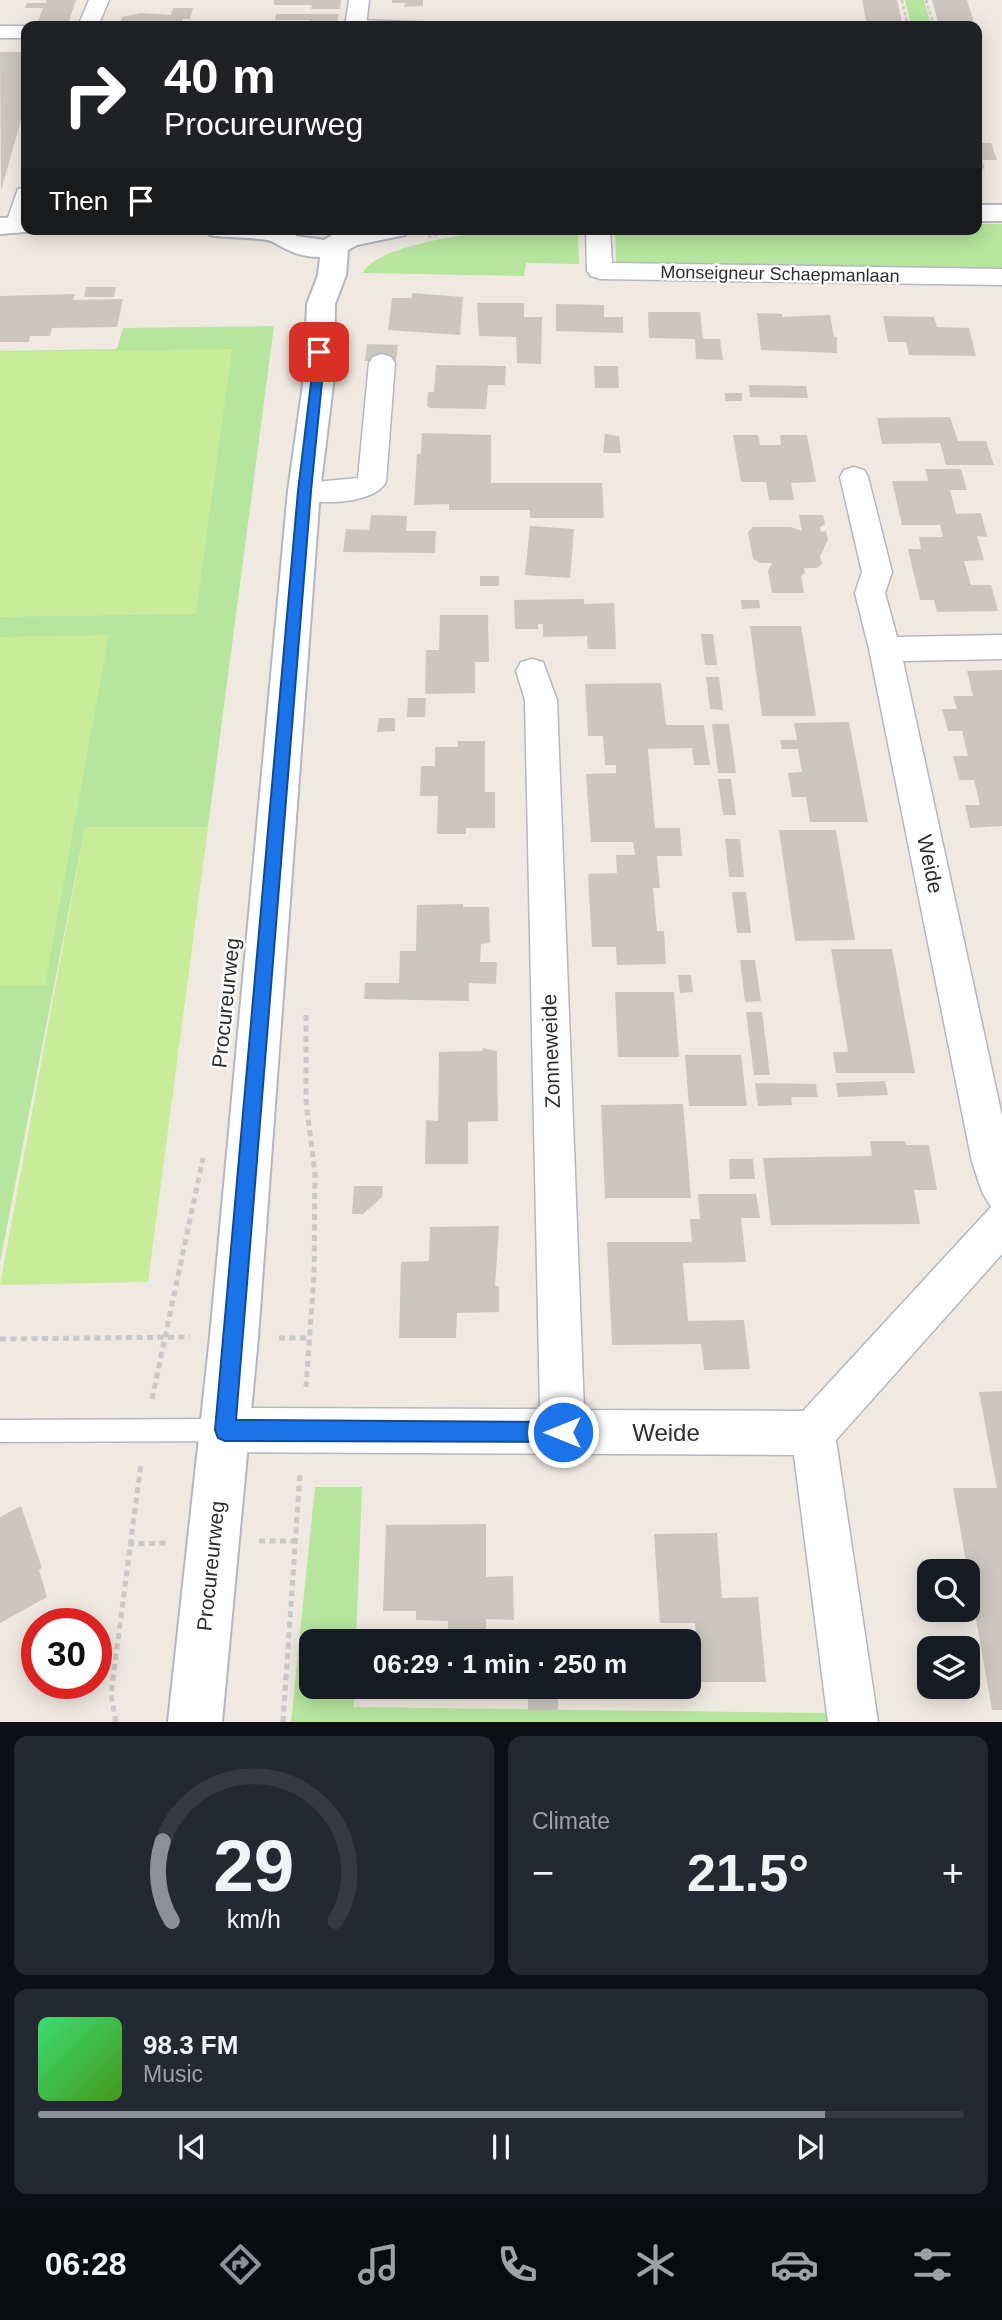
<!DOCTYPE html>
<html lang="en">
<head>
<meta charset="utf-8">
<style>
	body { margin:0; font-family:Arial,sans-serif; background:#242831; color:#f1f3f6; height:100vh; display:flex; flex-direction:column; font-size:26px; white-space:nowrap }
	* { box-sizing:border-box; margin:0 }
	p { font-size:23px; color:#9ea1a6 }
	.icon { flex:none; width:38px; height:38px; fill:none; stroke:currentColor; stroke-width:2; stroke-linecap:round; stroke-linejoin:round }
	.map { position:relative; height:1722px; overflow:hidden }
	.drawer { display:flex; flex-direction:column; gap:14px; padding:14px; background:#0d0f14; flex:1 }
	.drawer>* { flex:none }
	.banner { position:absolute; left:21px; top:21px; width:961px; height:214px; border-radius:14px; box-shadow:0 4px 18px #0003; background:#202124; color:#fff; overflow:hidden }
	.fabs { position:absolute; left:917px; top:1559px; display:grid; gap:14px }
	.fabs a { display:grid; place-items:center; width:63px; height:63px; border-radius:14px; background:#171b24; box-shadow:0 4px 18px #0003; font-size:35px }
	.speed { position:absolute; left:21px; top:1608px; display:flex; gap:14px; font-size:35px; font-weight:700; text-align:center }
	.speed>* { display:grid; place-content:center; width:91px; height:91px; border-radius:50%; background:#171b24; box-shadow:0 4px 18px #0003; line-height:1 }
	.speed .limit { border:10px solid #d22; background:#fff; color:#111 }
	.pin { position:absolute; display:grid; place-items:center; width:60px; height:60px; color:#fff; margin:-30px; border-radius:14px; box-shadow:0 4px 10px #0006 }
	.me { position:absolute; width:77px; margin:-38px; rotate:270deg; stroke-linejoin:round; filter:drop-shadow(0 0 5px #0008) }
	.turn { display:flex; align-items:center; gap:24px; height:147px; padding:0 28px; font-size:32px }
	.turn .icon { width:91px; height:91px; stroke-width:2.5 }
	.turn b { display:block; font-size:49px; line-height:60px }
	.then { display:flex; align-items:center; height:66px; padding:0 28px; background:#0003; gap:14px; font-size:26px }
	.big { font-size:52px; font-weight:600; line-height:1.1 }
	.drawer .card { flex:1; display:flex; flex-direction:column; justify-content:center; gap:10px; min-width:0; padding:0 24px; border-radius:14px; background:#242831 }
	.drawer .dial { align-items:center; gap:0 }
	.dial svg { height:182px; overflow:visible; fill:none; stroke:#363941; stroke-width:7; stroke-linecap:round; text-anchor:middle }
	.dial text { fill:#f1f3f6; stroke:none }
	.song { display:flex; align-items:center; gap:21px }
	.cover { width:84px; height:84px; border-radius:10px; background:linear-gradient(135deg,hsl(140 70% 55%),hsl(100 70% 35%)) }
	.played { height:7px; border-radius:4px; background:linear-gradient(90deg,#8c9099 85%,#363941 85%) }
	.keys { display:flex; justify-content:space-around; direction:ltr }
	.heat { display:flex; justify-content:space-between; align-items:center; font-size:38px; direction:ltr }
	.drawer .tiles { flex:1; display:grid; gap:14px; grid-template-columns:1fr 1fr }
	.card:last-child { grid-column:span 2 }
	.trip { position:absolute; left:299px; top:1629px; width:402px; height:70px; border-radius:14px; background:#171b24; box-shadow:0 4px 18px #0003; font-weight:600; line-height:70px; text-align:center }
	.dock { display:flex; height:112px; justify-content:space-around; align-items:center; background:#090b0e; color:#9ea1a6 }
	.dock .icon { width:49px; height:49px }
	.dock .on { color:#8c9099 }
	.dock b { font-size:32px; color:#f1f3f6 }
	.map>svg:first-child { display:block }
	.green { fill:#b6e59e }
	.pitch { fill:#c9ec9a }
	.building { fill:#cbc7bf }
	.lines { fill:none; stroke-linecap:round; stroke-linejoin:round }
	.lane-casing { stroke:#b4b7c1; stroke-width:3 }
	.street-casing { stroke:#b4b7c1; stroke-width:3 }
	.secondary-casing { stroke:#b4b7c1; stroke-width:4 }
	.path-far1 { stroke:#c9c9c9; stroke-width:2.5; stroke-dasharray:3.5 2.5; stroke-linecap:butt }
	.path { stroke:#c9c9c9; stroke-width:5; stroke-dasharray:6 4.5; stroke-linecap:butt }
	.lane { fill:#fff; fill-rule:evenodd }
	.street { fill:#fff; fill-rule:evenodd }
	.secondary { fill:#fff; fill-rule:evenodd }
	.route { fill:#1a73e8; stroke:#114b97; stroke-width:2 }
	.labels { text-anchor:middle; stroke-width:5; stroke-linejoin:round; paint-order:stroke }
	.far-street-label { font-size:18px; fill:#2e2e2e; stroke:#fff }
	.street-label { font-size:21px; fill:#2e2e2e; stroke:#fff }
	.near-street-label { font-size:24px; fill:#2e2e2e; stroke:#fff }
</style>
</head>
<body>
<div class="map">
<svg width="1002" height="1722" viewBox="0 0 1002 1722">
	<rect width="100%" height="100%" fill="#efe9e1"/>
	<path class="green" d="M905,0H924L931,26H911Z
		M977,224H1002V271L616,264L615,229H976Z
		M508,229H578L579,264L526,263L524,276L363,273C377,244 475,233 508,229Z
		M274,326L208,827H85L0,1262V351L117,349L123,328Z
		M315,1487H362L356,1641L312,1642V1687H354V1707L829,1713V1722H291Z"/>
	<path class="pitch" d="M232,349L196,614L0,617V352Z
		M109,635L45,985L0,986V637Z
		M85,827H208L148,1282L0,1285Z"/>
	<path class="building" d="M46,0H76L69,21H38L43,8H25L27,3H46Z
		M274,0H341L340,9H311L312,5H274Z
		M392,0H423V6L404,7L405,3H392Z
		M862,0H897L903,26H867Z
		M932,0H967L975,26H939Z
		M173,8H193L190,19H183L182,23L163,22L161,26H119L122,17L141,13L171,15Z
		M276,14H339L336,26H309L310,20H275Z
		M0,52H26V102L1,191Z
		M976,143H991L997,160H982L985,169L976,167Z
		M86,287H116L114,297H84Z
		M412,293L463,297L460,335L388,330L392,298H412Z
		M75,294L73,300L123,299L117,327L52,328L50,336H30L29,342H0V296Z
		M477,303H524V317H542L541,364L517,363L516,337L479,336Z
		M556,304L604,305V317H623V333L556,331Z
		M648,312H700L703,339H720L723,360L696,359L695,339L649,338Z
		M757,313L782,314V317L830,315L834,337H837V353L761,350Z
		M883,316L934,317L937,327L969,328L976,356L909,355L906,342H888Z
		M367,344L398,345L396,361H365Z
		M436,365L506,366L505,385H488L486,409L430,408L427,406L428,392H434Z
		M594,366H618L619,388H595Z
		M749,385L806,386L808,398L750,397Z
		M725,393H742V401H725Z
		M950,417L958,441H986L994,465H946L940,443L882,444L877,418Z
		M422,433L491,435V483H602L604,518H530V510H449V504L414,505L417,454H421Z
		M605,434L619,436L621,453H603Z
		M733,435H758L760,445H781L780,435H807L816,482L791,483L794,500H769L766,482H741Z
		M925,469H961L967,490H950L956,514L981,513L987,537L977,536L984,560L964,561L971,585H991L998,611L937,612L934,600H920L908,549H921L919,537H943L940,525H902L892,481H928Z
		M371,515L407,516L406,531H436L435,553L343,552L346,529L369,530Z
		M799,515H823L825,524L820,527L821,532L826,531L828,540L820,556L822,564L817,568H804L805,573L801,576L804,593H772L768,571L772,563H760L753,559L748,532L753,527H791L802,531Z
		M530,526L574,529L570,578L525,575Z
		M480,576H499V586H480Z
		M584,599V604L614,603L616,649H588L587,636L543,637V624H538V629H515L514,600Z
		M741,600H759L760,608L742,609Z
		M440,615H488L489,662H475V693L425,694L426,650H439Z
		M750,626H801L816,716H762Z
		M701,634H713L717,665H705Z
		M1002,670V826L970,828L965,805H980L977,792L974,780H959L953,756H968L962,731H948L942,709H957L953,696H973L967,671Z
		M706,677H719L723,710L710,709Z
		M661,683L666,725H704L710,765H694L692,748L648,749L655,828H680L682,856H657L660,888H653L655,910L657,931H664L666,964L617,965L616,947H592L588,874L617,873L616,855H635L633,842H591L586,774L616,773V765H605L603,736H588L585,684Z
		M408,698H426L425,717H407Z
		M379,718H395V731L377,732Z
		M849,722L868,822H810L806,797H792L788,773L802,772L798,749H782L780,740H797L794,723Z
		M712,724H729L736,773H718Z
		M458,741H485V792H495V828H466V834H437L438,796H420L421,766H435V747H458Z
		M718,779H731L736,815H723Z
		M779,830H836L855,940L795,941Z
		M725,839H740L744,877H729Z
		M732,892H746L751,933H737Z
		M463,904V907H489L490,943L481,944L480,962H497L496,984L469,983V1001L364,999L365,983H399L400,951H416L417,905Z
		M831,949H892L915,1073H836L833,1052H848Z
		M740,960H755L761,1001L745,1002Z
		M678,975H691L693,992L680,993Z
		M615,992H674L679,1057H618Z
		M746,1012H762L770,1075H754Z
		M483,1048L497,1051L498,1121L468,1122V1164H425L426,1120L438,1121L439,1052L482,1051Z
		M685,1055H741L747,1106H689Z
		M885,1081L888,1095L838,1097L836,1083Z
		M755,1083L816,1084L818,1097H791L792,1105L758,1106Z
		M683,1104L691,1198H605L601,1105Z
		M870,1141H905L906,1145H929L937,1190H914L920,1224L771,1225L763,1158L872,1156Z
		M729,1159H753L755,1179H730Z
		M354,1186H383L382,1197L363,1214H352Z
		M698,1194H756L760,1218H741L746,1262L683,1263L688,1321L744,1320L750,1369L704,1370L701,1344L612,1345L607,1242H692L690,1219H700Z
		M499,1226L495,1286H499V1312L457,1313L456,1338H399L401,1262L429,1261L430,1227Z
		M1002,1391V1710H992L953,1488H997L979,1392Z
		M21,1506L42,1568L39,1570L47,1597L0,1623V1517Z
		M486,1524V1577L513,1576L514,1620L486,1619V1642H448V1621L416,1620V1611H383L386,1525Z
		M717,1533L722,1598L758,1597L766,1682H699L695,1623H660L654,1534Z
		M528,1687H558V1710L528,1711Z"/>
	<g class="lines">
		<defs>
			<path id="lane" d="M357,20L441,23L446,26L353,25L352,23Z
				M224,1419L232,1422L235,1430L232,1438L224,1441L0,1442V1420Z"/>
			<path id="street" d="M89,0H109L98,26H78Z
				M349,0H369L366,26H345Z
				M0,26H29L26,38H0Z
				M26,187L27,229L17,233L8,231L5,226L18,189Z
				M586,229H610L612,263L1002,269V285L600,279L591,276L587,271Z
				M382,354L391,357L395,363L386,482C373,505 317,505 294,498L290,491L294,484L358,478L369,363L373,357Z
				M854,467L864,470L868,477L892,572L885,593L897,637L1002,635V659L903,661L1002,1116V1254L836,1440L878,1722H828L794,1455L225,1452L209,1446L203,1430L209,1414L225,1408L540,1409L525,700L516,671L521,662L532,659L543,662L557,700L584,1410L803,1411L991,1207L982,1192L972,1162L869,649L855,593L862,572L840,477L844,470Z"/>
			<path id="secondary" d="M976,205H1002V221H976Z
				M26,217V229L36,231L0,234V218Z
				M207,229H293L296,236L324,240L342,229H408L405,235L357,245L348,250L346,275L335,304L334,377L320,491L258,1337L222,1722H168L210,1337L288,491L304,377L307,304L318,275L320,257C300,257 289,251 273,242C266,237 223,238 210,235Z"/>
		</defs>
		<use href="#lane" class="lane-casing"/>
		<use href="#street" class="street-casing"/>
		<use href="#secondary" class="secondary-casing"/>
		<path class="path-far1" d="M902,0L908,26
			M926,0L934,26
			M175,229L188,233
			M428,237L460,229"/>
		<path class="path" d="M306,1015V1101L315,1174L314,1276L306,1387
			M279,1338H309
			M0,1339L190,1337
			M152,1399L203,1158
			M259,1541H295
			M128,1544L166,1543
			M116,1722L111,1694L141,1463
			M283,1722L300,1473"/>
		<use href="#lane" class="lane"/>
		<use href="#street" class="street"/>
		<use href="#secondary" class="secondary"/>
	</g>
	<path class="route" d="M315,350L325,352L311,491L236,1420L563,1422L570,1425L573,1432L570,1440L563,1442L225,1441L218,1438L215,1430L298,491Z"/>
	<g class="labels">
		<g class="far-street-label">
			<text transform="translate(780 274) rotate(1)" y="6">Monseigneur Schaepmanlaan</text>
		</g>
		<g class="street-label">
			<text transform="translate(930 864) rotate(78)" y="7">Weide</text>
			<text transform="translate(226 1003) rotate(-84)" y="7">Procureurweg</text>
			<text transform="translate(551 1051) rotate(-92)" y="7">Zonneweide</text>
			<text transform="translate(211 1566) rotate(-84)" y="7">Procureurweg</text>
		</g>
		<g class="near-street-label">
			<text x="666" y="1441">Weide</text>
		</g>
	</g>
</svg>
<div class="fabs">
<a><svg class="icon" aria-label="search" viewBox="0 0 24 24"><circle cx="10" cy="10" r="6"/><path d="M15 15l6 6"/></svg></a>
<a><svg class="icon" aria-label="layers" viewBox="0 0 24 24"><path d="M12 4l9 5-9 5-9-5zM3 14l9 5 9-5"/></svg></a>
</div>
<div class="speed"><div class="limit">30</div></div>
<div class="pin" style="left:319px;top:352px;background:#d93025"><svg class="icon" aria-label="arrive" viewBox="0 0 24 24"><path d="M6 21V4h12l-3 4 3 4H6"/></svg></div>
<svg class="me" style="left:563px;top:1432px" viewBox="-20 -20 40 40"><circle r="17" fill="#1a73e8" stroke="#fff" stroke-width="3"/><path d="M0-11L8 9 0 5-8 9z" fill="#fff"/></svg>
<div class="trip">06:29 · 1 min · 250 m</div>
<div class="banner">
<div class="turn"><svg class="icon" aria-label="right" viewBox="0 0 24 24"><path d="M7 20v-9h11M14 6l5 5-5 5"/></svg><div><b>40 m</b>Procureurweg</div></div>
<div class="then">Then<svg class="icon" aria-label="arrive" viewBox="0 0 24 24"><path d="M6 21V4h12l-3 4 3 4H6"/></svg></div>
</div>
</div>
<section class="drawer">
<div class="tiles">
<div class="card dial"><svg viewBox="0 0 100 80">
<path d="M14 69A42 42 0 1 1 86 69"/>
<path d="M14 69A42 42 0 0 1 10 34" stroke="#8c9099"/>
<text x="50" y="56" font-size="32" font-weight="700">29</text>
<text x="50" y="72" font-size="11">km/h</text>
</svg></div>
<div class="card"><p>Climate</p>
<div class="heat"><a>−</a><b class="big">21.5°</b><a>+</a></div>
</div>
<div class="card">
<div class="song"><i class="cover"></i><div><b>98.3 FM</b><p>Music</p></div></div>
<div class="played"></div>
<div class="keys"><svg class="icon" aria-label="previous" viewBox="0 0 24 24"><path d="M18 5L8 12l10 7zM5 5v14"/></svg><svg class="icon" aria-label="pause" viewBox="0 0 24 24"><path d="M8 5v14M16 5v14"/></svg><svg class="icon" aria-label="next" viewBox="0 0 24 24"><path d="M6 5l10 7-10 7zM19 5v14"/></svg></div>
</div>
</div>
</section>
<nav class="dock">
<b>06:28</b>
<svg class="icon on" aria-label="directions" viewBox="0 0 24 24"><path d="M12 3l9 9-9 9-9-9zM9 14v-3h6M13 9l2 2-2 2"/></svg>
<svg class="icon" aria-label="music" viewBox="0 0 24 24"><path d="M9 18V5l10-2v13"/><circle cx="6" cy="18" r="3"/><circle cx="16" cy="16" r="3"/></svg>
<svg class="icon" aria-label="phone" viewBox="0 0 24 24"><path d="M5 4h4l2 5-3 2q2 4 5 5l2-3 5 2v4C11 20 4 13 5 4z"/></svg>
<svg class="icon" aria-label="climate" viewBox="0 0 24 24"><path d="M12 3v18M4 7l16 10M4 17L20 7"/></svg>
<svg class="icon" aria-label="car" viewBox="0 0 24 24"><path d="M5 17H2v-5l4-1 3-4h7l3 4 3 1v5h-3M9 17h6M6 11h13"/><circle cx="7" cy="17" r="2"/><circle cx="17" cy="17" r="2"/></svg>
<svg class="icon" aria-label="filters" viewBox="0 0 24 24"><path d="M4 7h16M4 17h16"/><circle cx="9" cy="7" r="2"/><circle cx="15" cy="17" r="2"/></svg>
</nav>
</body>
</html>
